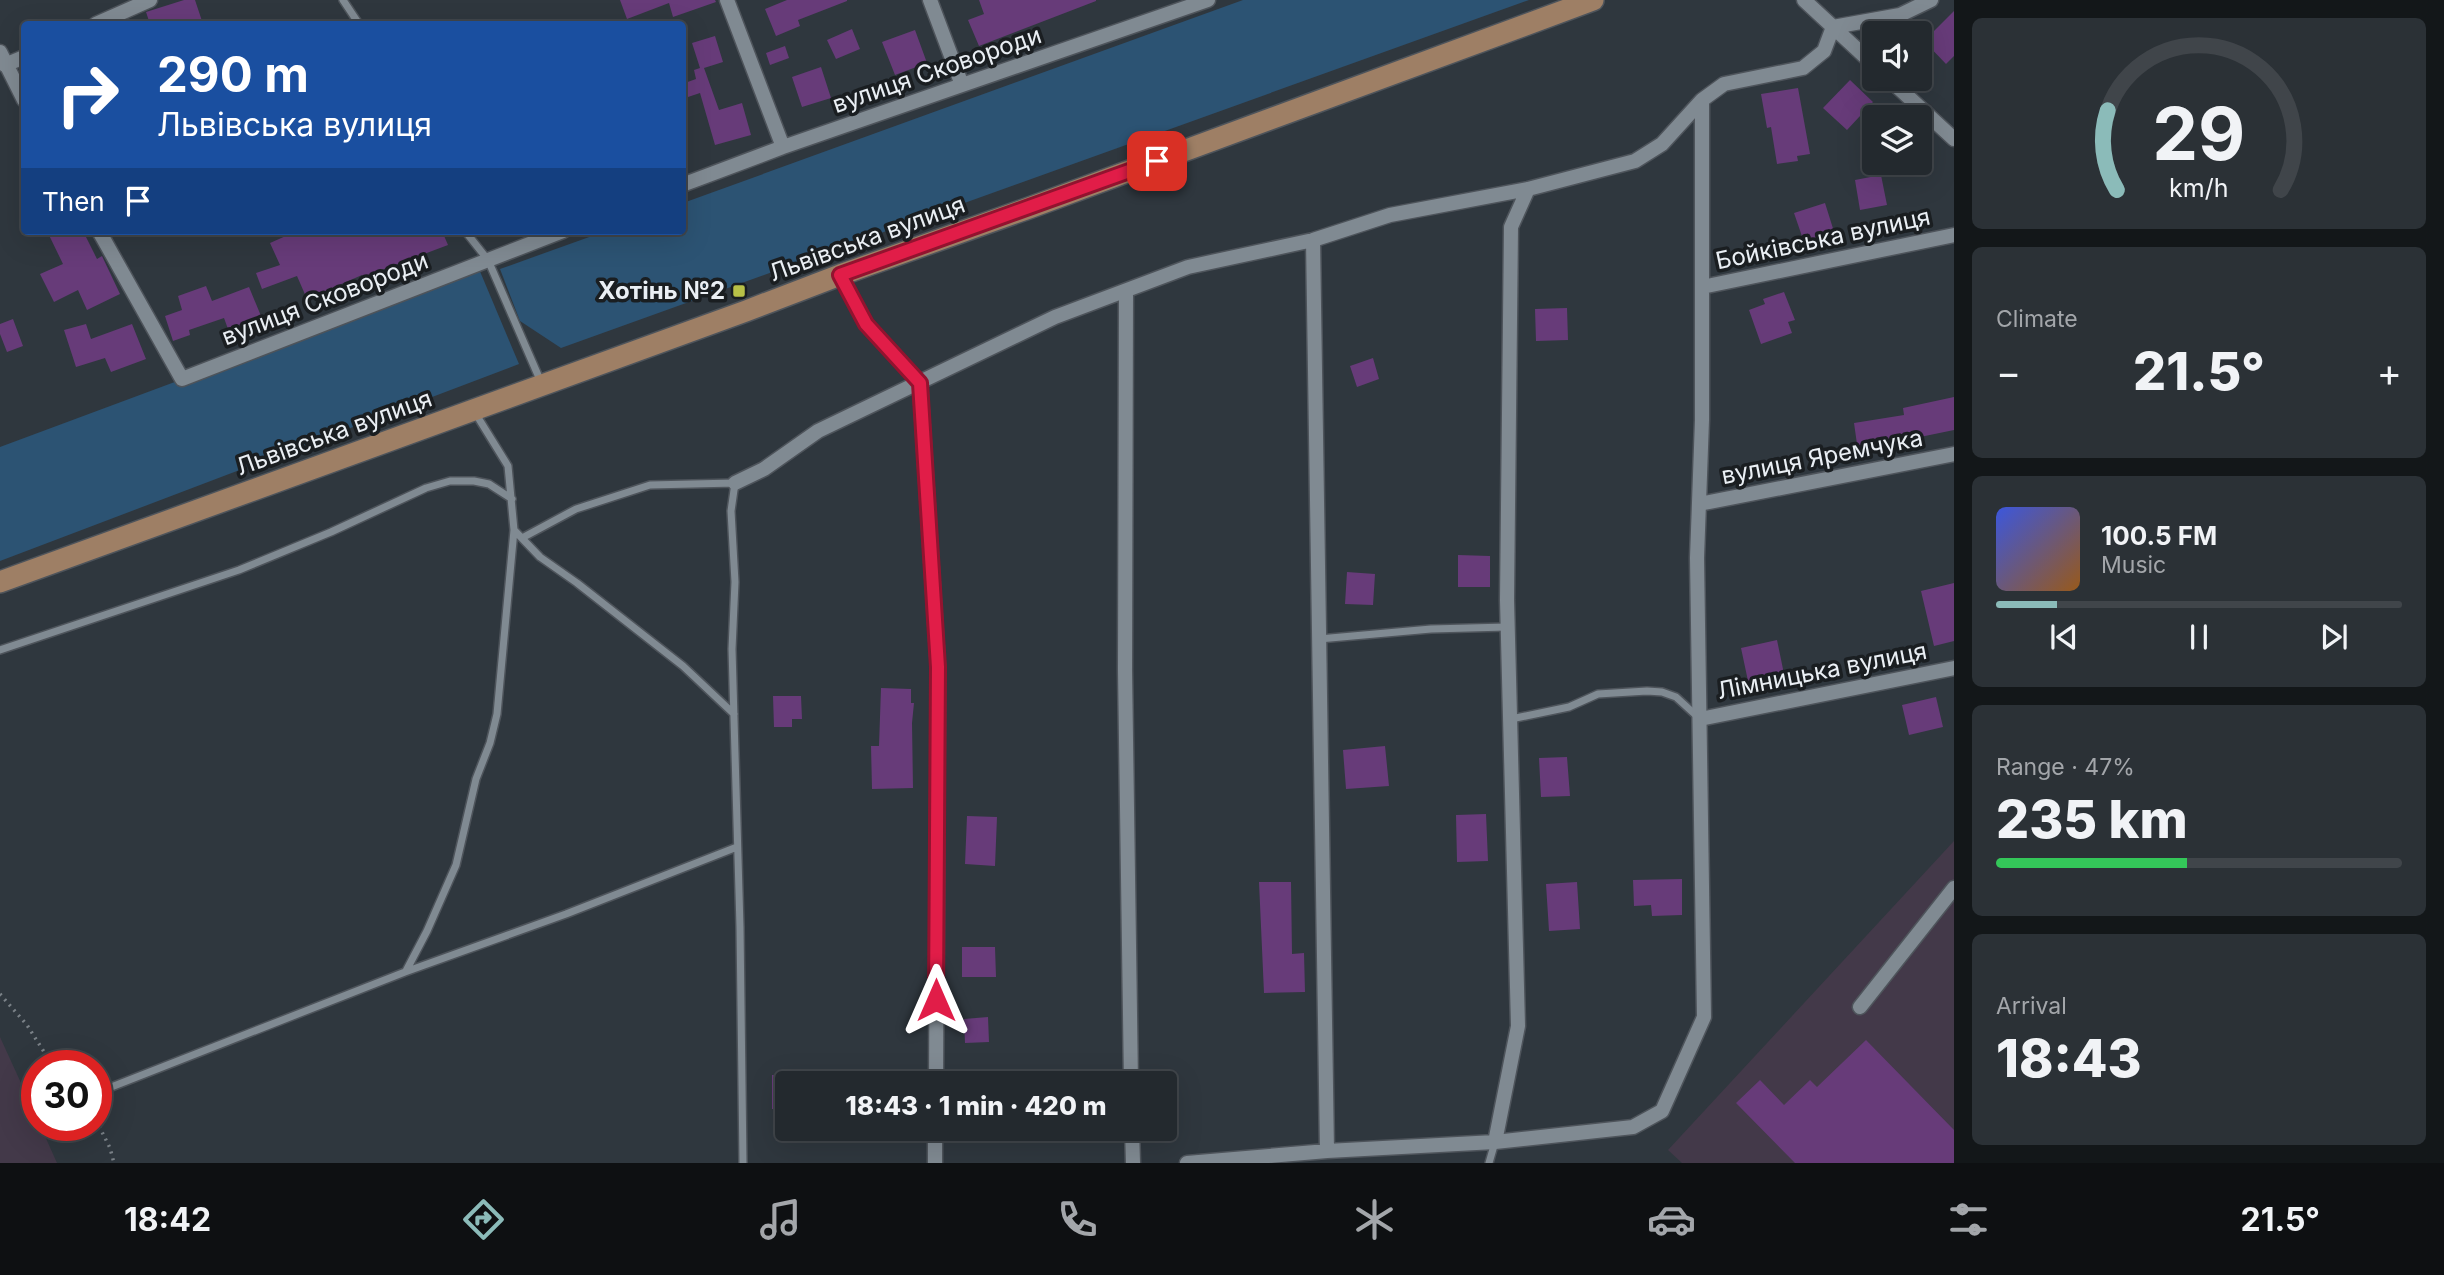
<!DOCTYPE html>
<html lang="en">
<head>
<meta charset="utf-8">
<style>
	body { margin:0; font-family:Inter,sans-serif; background:#2b3136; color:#f1f3f6; height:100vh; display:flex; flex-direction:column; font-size:26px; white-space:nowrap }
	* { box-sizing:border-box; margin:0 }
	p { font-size:23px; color:#a3a6aa }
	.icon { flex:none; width:38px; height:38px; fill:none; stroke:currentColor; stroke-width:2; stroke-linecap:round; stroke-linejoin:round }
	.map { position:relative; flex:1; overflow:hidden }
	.side { display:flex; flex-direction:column; gap:18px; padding:18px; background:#131719; width:490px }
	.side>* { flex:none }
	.hud { position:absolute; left:21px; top:21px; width:665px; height:214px; border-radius:7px; box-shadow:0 7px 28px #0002,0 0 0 2px #40454a; background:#1a4fa0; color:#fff; overflow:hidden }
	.fabs { position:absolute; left:1862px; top:21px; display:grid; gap:14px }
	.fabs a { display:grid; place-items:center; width:70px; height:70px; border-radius:7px; background:#23292e; box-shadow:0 7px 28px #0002,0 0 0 2px #40454a; font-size:35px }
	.speed { position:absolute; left:21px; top:1050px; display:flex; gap:14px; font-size:35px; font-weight:700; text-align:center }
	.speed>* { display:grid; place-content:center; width:91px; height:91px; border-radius:50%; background:#23292e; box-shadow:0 7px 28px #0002,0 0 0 2px #40454a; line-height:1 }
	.speed .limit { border:10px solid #d22; background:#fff; color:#111 }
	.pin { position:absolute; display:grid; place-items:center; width:60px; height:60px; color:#fff; margin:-30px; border-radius:14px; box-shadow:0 4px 10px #0006 }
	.me { position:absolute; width:77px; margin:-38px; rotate:0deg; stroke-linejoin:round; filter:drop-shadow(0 0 5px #0008) }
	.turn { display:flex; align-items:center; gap:24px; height:147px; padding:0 21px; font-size:32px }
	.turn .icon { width:91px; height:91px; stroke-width:2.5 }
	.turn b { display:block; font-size:49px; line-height:60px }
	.then { display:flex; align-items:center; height:66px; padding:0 21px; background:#0003; gap:14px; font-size:26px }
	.big { font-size:52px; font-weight:800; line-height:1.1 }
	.side .widget { flex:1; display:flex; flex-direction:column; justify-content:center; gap:10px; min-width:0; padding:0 24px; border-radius:10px; background:#2b3136 }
	.side .dial { align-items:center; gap:0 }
	.dial svg { height:182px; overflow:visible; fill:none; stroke:#40454a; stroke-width:7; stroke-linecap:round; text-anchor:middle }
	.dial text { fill:#f1f3f6; stroke:none }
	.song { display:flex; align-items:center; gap:21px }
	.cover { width:84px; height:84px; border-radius:10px; background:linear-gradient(135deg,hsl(230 70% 55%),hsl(30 70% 35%)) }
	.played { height:7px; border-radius:4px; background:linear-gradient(90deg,#8bbbb9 15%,#40454a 15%) }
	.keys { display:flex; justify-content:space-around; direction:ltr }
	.heat { display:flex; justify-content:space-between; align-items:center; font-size:38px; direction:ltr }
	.charge { height:10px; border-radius:5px; background:linear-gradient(90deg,#34c759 47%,#40454a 0) }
	.trip { position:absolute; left:775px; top:1071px; width:402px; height:70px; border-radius:7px; background:#23292e; box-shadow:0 7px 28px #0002,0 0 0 2px #40454a; font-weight:800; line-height:70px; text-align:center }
	.tabs { display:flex; height:112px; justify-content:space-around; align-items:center; background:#0e1012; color:#a3a6aa }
	.tabs .icon { width:49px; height:49px }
	.tabs .selected { color:#8bbbb9 }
	.tabs b { font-size:32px; color:#f1f3f6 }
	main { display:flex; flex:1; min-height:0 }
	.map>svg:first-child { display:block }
	.industrial { fill:#433949 }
	.green { fill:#2c5373 }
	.building { fill:#673b79 }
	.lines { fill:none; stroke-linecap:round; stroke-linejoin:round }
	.lane-casing { stroke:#4e545b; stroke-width:10 }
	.street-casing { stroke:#4e545b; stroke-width:17 }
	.primary-casing { stroke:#4e545b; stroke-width:24 }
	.path { stroke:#7a8187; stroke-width:3.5; stroke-dasharray:2 5; stroke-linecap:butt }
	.lane { stroke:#808a92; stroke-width:7 }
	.street { stroke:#808a92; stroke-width:14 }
	.primary { stroke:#9e7f65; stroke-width:21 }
	.route-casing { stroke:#92132f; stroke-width:18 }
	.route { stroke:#e11d48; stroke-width:12 }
	.poi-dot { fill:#b8c147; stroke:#1a1e21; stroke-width:2.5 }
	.labels { text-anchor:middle; stroke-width:7; stroke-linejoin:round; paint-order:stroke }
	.street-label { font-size:24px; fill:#eaeff4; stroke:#1a1e21 }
	.poi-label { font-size:24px; font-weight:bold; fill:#eaeff4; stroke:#1a1e21; text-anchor:end }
</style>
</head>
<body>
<main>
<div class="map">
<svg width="1954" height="1163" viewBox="0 0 1954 1163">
	<rect width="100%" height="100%" fill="#2f373e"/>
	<path class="industrial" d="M1954,841V1163H1682L1668,1150Z
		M0,1037L37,1118V1125H40L57,1163H0Z"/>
	<path class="green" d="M1243,0H1529L561,348L520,321L500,269L606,231H682L683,203Z
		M479,269L519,364L0,561V447Z"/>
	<path class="building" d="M184,0H195L203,24H150L146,12Z
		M620,0H715L716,2L673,17L669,3L627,19Z
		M787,0H847V1L798,20L800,26L776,36L765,9Z
		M979,0H1096V1L979,46L968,20L984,14Z
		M1954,11V56L1946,64L1924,41Z
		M852,29L860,49L836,59L827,40Z
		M915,30L927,63L895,75L882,42Z
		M715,36L723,62L704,68L719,110L742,103L751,135L715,145L700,93L682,99V84L696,79L694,70L700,68L692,43Z
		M785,46L789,58L770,65L766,53Z
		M821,67L831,98L802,107L792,77Z
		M1850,80L1873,102L1847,130L1823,108Z
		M1798,88L1810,154L1797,156L1798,161L1777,164L1771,127L1767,128L1761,94Z
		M1881,175L1887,205L1860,210L1855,180Z
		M1825,203L1836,238L1806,248L1794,213Z
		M47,231H83L97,259L102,256L120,294L87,310L78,290L54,302L40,274L63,264Z
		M297,231H442L448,245L363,277L362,275L307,299L297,276L262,289L256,273L280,265L270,243Z
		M206,286L212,301L249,287L261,316L228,329L224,318L189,330L190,335L173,341L165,316L182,310L178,296Z
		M1784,292L1795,320L1788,322L1792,333L1761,344L1749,310L1765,304L1763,299Z
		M1567,308L1568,340L1536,341L1535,309Z
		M13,319L23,346L7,352L0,334V324Z
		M86,324L91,339L132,324L146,359L111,372L105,358L76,367L64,330Z
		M1373,358L1379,379L1357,387L1350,366Z
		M1954,397V430L1891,443V446L1858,451L1854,423L1904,415L1903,408Z
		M1458,555L1490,556V587H1458Z
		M1347,572L1375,574L1373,605L1345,604Z
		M1954,583V641L1934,646L1921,591Z
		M1777,640L1784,674L1748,681L1741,648Z
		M881,688L911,689V703H914L912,723L913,788L872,789L871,746H879Z
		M773,696H801L802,719H792V727H774Z
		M1936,697L1943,727L1909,735L1902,705Z
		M1385,746L1389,786L1346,789L1343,750Z
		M1567,757L1570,796L1541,797L1539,758Z
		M1486,814L1488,861L1457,862L1456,815Z
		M967,816L997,817L995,866L965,864Z
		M1682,879V915L1652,916L1651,905L1634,906L1633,880Z
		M1259,882H1291L1292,954L1304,953L1305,992L1264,993Z
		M1577,882L1580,929L1549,931L1546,884Z
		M962,947H995L996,977H962Z
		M988,1017L989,1042L965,1043L964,1019Z
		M1866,1040L1954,1130V1163H1795L1736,1103L1760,1080L1784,1105L1810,1080L1817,1087Z
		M772,1075H788V1109H772Z"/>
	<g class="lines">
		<defs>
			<path id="lane" d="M343,0L359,24
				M465,231L488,260L541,382
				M842,279L866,324L920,383
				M474,411L508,466L514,530L540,557L577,583L683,666L734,714
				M522,538L576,509L650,485L735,483L731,511L735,582L732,649L740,927L743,1163
				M1319,639L1431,629L1507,627
				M0,650L239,570L331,532L426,488L450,481H474L489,484L512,499
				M1511,719L1569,707L1598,694L1647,691L1662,692L1676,697L1699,718
				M406,971L427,931L456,865L476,779L490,743L497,714L514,530
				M96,1093L405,972L566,914L737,847
				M1489,1163L1495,1142"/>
			<path id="street" d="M727,0L783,147
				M930,0L962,85
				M1804,0L1874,65
				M96,24L150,0
				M0,52L24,100
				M5,65L24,57
				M1889,79L1954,139
				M682,185L783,147L1208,0
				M99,231L182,379L563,231
				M1313,240L1327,1151
				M1702,287L1954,235
				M1126,292L1125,670L1131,1083
				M920,383L938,667L936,1083
				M735,483L764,469L818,431L1055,317L1188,267L1313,240L1390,215L1528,189L1635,161L1662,144L1702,100
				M1699,504L1954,454
				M1700,719L1954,668
				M1860,1007L1954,888
				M1132,1129L1133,1163
				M1495,1142L1518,1026L1507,600L1511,227L1528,189
				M935,1163V1129
				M1187,1163L1327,1151L1495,1142L1633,1127L1662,1111L1704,1017L1697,558L1702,420V100L1724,84L1803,68L1824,51L1833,27L1900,15L1931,0"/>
			<path id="primary" d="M0,582L746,311L840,275L1029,208L1593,0"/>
		</defs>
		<use href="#lane" class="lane-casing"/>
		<use href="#street" class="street-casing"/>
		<use href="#primary" class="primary-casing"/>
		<path class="path" d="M0,994L27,1025L53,1066
			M96,1120L110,1148L114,1163"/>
		<use href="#lane" class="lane"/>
		<use href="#street" class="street"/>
		<use href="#primary" class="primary"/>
	</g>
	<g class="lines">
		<defs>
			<path id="route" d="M936,1000L938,667L920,383L866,324L840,275L1157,161"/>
		</defs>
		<use href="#route" class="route-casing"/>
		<use href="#route" class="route"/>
	</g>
	<rect class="poi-dot" x="732" y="284" width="14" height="14" rx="3.5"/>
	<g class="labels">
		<g class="street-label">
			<text transform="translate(937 70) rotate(-19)" y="8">вулиця Сковороди</text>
			<text transform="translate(867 239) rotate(-20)" y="8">Львівська вулиця</text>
			<text transform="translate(1823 239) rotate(-12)" y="8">Бойківська вулиця</text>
			<text transform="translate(325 299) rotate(-21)" y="8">вулиця Сковороди</text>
			<text transform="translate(334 433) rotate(-20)" y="8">Львівська вулиця</text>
			<text transform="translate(1822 457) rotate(-11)" y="8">вулиця Яремчука</text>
			<text transform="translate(1822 671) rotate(-11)" y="8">Лімницька вулиця</text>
		</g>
		<g class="poi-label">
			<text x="725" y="299">Хотінь №2</text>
		</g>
	</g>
</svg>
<div class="fabs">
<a><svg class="icon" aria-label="sound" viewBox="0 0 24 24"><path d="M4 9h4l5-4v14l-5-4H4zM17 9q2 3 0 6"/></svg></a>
<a><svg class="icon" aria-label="layers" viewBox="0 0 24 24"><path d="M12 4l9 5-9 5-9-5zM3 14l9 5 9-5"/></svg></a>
</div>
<div class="speed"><div class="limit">30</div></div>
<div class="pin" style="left:1157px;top:161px;background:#d93025"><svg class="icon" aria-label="arrive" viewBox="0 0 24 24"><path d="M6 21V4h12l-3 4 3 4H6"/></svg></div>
<svg class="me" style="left:936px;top:1000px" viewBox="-20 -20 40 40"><path d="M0-17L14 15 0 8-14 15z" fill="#e11d48" stroke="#fff" stroke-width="4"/></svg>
<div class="trip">18:43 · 1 min · 420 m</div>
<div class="hud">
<div class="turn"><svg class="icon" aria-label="right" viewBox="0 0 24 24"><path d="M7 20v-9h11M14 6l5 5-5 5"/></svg><div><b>290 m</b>Львівська вулиця</div></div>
<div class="then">Then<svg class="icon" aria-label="arrive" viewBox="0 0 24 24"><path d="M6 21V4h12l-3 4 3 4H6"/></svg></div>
</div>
</div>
<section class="side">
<div class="widget dial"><svg viewBox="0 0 100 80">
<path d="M14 69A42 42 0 1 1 86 69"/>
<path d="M14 69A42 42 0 0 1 10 34" stroke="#8bbbb9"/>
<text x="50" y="56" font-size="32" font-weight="700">29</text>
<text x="50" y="72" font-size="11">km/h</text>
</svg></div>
<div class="widget"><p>Climate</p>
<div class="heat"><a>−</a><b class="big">21.5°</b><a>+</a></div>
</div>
<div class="widget">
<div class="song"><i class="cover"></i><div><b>100.5 FM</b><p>Music</p></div></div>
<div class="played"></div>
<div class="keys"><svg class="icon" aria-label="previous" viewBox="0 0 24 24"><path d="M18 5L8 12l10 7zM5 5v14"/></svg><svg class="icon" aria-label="pause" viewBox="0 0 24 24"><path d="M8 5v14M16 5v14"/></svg><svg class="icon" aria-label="next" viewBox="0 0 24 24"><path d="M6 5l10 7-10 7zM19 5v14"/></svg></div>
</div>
<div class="widget"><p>Range · 47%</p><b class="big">235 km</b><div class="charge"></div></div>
<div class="widget"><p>Arrival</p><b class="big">18:43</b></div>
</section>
</main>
<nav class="tabs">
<b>18:42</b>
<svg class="icon selected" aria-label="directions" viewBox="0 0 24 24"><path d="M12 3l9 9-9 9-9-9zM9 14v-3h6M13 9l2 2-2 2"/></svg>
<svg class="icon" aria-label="music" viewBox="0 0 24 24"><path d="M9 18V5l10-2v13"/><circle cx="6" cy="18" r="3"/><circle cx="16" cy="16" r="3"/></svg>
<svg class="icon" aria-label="phone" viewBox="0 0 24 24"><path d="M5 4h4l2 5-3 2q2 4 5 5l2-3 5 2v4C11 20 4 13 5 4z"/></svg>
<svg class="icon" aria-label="climate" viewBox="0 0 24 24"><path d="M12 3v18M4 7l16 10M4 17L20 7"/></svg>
<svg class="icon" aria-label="car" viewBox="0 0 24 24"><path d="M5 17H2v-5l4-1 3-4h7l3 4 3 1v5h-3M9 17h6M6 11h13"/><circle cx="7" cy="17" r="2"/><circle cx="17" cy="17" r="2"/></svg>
<svg class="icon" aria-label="filters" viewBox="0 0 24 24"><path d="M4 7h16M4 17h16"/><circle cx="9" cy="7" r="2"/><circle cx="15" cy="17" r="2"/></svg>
<b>21.5°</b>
</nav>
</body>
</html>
